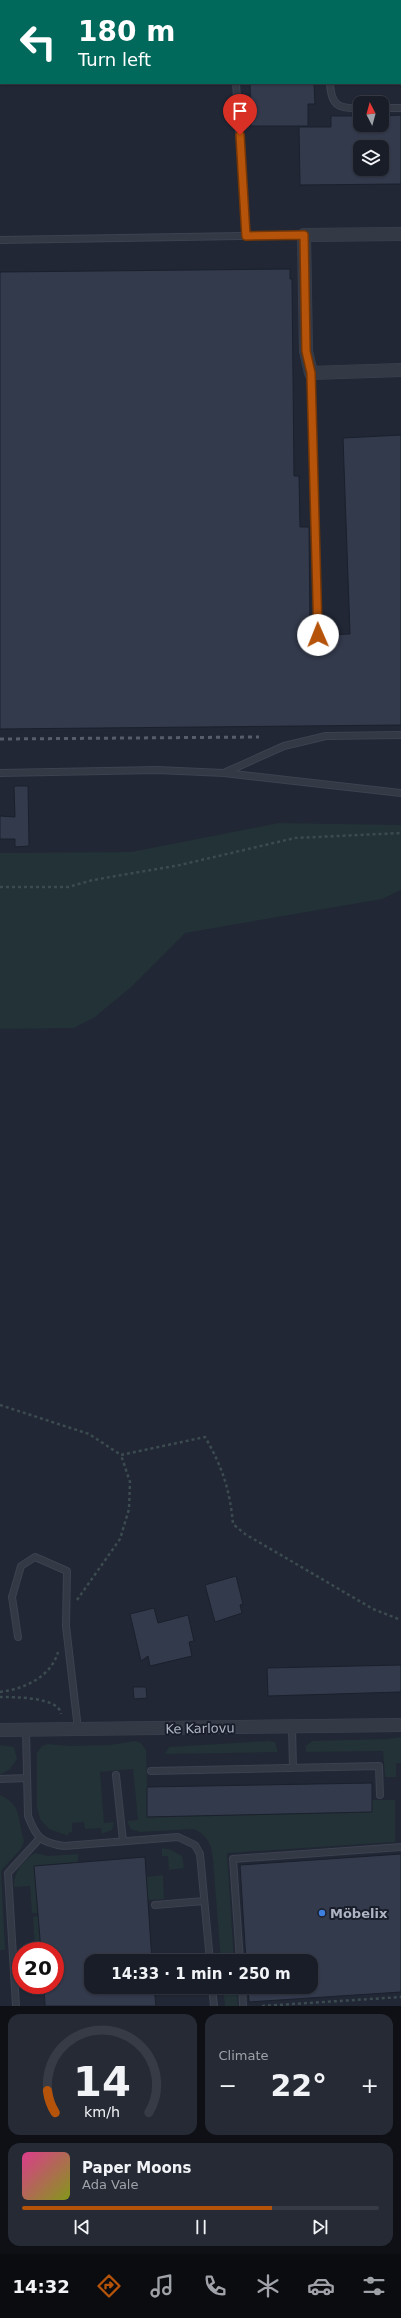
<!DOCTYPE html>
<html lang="en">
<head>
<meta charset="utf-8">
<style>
	body { margin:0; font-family:"DejaVu Sans",sans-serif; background:#262a34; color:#f1f3f6; height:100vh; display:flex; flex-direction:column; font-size:15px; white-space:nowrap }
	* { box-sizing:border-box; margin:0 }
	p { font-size:13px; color:#9fa2a8 }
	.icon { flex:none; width:22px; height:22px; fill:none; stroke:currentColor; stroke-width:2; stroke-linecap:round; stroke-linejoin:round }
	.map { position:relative; height:2006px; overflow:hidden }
	.side { display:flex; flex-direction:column; gap:8px; padding:8px; background:#0e1016; flex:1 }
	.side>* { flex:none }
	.hud { position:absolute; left:0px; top:0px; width:401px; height:84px; box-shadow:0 1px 3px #0004,0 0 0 1px #373b45; background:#00695c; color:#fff; overflow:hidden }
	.needle { width:26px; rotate:354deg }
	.tools { position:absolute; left:353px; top:96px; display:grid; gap:8px }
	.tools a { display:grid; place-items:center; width:36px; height:36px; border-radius:8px; background:#191d28; box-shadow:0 1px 3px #0004,0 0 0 1px #373b45; font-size:20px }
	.speed { position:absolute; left:12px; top:1942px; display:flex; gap:8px; font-size:20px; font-weight:700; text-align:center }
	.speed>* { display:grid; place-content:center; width:52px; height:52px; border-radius:50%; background:#191d28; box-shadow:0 1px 3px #0004,0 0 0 1px #373b45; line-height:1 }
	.speed .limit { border:6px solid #d22; background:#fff; color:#111 }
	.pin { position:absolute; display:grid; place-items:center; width:34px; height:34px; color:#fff; margin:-41px -17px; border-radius:50% 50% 50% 0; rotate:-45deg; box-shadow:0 0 4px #0007 }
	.pin .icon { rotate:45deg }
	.me { position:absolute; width:44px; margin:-22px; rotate:359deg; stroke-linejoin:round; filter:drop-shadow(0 0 3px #0008) }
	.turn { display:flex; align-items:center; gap:14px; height:84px; padding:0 12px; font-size:18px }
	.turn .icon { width:52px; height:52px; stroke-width:2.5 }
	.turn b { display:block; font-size:28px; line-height:34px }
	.big { font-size:30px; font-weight:700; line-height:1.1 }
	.side .tile { flex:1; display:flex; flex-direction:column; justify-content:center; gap:6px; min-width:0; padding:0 14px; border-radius:12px; background:#262a34 }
	.side .dial { align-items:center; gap:0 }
	.dial svg { height:104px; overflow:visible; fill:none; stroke:#373b45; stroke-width:7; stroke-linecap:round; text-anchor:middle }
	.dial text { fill:#f1f3f6; stroke:none }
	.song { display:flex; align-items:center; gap:12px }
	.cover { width:48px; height:48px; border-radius:6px; background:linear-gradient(135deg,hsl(330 70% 55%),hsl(70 70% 35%)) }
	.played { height:4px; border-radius:2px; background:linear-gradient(90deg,#b45309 70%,#373b45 70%) }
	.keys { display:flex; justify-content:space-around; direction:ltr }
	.heat { display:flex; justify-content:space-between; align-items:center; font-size:22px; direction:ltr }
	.side .tiles { flex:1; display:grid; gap:8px; grid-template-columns:1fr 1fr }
	.tile:last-child { grid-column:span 2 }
	.trip { position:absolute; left:84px; top:1954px; width:234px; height:40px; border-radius:12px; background:#191d28; box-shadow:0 1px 3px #0004,0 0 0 1px #373b45; font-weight:700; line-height:40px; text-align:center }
	.tabs { display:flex; height:64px; justify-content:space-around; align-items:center; background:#0a0c10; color:#9fa2a8 }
	.tabs .icon { width:28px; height:28px }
	.tabs .active { color:#b45309 }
	.tabs b { font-size:18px; color:#f1f3f6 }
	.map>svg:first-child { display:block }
	.green { fill:#223236 }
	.building { fill:#333a4c; stroke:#1b202c; fill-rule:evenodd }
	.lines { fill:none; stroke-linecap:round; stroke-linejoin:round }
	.service-casing { stroke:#3d4250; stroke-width:8 }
	.minor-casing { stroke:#3d4250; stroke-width:14 }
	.path { stroke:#3b4b4f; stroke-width:2.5; stroke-dasharray:3 3; stroke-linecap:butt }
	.service { stroke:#343946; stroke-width:6 }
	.minor { stroke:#343946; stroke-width:13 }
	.rail { stroke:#565d6d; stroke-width:3; stroke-dasharray:4 4; stroke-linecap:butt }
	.route-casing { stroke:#753606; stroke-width:10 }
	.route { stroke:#b45309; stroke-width:7 }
	.shop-dot { fill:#3f7fe0; stroke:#191e2a; stroke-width:1.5 }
	.labels { text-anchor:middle; stroke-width:4; stroke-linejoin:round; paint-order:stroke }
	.street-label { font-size:13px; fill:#aeb4c3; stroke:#191e2a }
	.poi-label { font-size:13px; font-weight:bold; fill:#aeb4c3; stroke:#191e2a; text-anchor:start }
</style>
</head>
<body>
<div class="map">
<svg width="401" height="2006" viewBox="0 0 401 2006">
	<rect width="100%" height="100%" fill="#212735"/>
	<path class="green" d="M279,823L401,825V890L382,899L185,933L130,988L95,1017L74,1028L0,1029V853L131,852Z
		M401,1737V1763H396V1777H385L383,1751L306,1752V1746L312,1741L388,1739Z
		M135,1741L141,1743L146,1750L148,1817L372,1812V1800H395V1842L227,1853L234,1961H221L213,1860C212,1845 208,1836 194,1829L140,1832L131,1829L127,1821L138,1820L133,1769L100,1772L104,1823L114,1822L112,1830L102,1834L101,1828L85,1829L84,1822L72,1823V1832L68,1833L69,1836L49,1829L40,1819L37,1807V1753L42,1746L47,1744L70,1746L110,1745Z
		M268,1741L275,1742L278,1752L165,1754L169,1747Z
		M0,1745L14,1747L17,1759L10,1769L0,1775Z
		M0,1795C23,1805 17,1820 24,1840C23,1852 6,1862 1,1872L5,1950H0Z
		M162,1848L171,1850L182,1856L184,1868L169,1870L168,1856H162Z
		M35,1853L48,1856L78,1854V1862L35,1866L38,1913H32L30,1886L14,1887C13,1872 23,1861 35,1853Z
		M163,1875L164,1899L148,1900L146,1877Z
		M39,1916L41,1951H35L33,1917Z
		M223,1987H236L238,2006H225Z"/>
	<path class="building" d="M250,83H314L315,104H308V126H251Z
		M401,115V184L300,185L299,127H331V116H360V125H382V116ZM360,147H382V169H360Z
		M290,269V279H292L294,476H299L300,527H309L310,635H313L316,639H321L322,635L350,634L343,438L401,435V725L0,729V272Z
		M14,786H28L29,846L15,847V839H0V816L15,817Z
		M236,1576L243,1604L240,1605L242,1613L215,1622L205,1585Z
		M154,1608L158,1623L188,1615L194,1641L189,1642L192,1656L150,1666L148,1656L141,1661L130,1614Z
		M401,1665V1692L268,1696L267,1668Z
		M133,1687H146L147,1698L134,1699Z
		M372,1783V1812L147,1817V1787Z
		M401,1854V1992L249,2002L248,1987H311V1961H246L240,1865Z
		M145,1857L152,1961H91V1987H154L156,2006H45L44,1985H55V1951H41L34,1866Z"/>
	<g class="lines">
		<defs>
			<path id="service" d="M8,0V1
				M70,0L71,1
				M119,0V1
				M235,0V1
				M0,49H1
				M236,83L246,236
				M330,83C331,106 339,109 360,108
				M382,108H401
				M0,240L304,235
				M311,373L318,635
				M226,772L284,746L326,736L401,735
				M0,773L157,770L224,773L401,793
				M18,1637L12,1597L21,1566L35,1557L67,1571L66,1626L78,1729
				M292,1727L293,1768
				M26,1730L28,1816C36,1837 41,1843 64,1846L178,1837L195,1845L200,1854L210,1961
				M151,1771L379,1766L380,1795
				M116,1775L123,1841
				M0,1779L27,1778
				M155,1905L204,1901
				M240,1961L233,1859L401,1847
				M212,1987L214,2006
				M242,1987L243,2006
				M16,2006L8,1873L40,1838"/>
			<path id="minor" d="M401,234L304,235L306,351L311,373L401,370
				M0,1730L401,1725"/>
		</defs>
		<use href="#service" class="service-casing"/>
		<use href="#minor" class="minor-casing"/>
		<path class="path" d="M0,887H68L93,880L180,865L295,838L401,833
			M0,1405L89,1434L121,1455L205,1437C222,1466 230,1490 233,1524L245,1534L373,1609L401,1620
			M77,1600L120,1539L129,1509L130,1482L121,1455
			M0,1692C24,1689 51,1677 58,1652
			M0,1697C14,1697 59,1697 61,1714
			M262,2006L401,1997"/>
		<use href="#service" class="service"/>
		<use href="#minor" class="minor"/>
		<path class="rail" d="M0,739L259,737"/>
	</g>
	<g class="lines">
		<defs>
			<path id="route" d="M240,135L246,236L304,235L306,351L311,373L318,635"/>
		</defs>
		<use href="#route" class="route-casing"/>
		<use href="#route" class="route"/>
	</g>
	<circle class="shop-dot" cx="322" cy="1913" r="4"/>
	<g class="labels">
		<g class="street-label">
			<text transform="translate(200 1728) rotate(-1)" y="5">Ke Karlovu</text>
		</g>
		<g class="poi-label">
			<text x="330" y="1918">Möbelix</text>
		</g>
	</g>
</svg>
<div class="tools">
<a><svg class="needle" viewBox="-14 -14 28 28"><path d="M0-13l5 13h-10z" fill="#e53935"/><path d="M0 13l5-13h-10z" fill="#9fa2a8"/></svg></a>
<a><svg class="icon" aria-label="layers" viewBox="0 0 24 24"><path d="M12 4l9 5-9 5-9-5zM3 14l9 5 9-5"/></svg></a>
</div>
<div class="speed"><div class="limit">20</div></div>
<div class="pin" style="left:240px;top:135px;background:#d93025"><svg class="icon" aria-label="arrive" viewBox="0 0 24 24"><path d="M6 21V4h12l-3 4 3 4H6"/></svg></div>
<svg class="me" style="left:318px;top:635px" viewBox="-20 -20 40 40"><circle r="19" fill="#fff"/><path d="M0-13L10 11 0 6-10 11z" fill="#b45309"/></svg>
<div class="trip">14:33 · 1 min · 250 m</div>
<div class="hud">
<div class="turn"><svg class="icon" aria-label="left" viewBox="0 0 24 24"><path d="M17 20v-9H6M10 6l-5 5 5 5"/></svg><div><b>180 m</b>Turn left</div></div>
</div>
</div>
<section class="side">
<div class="tiles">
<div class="tile dial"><svg viewBox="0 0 100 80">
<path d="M14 69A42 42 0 1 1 86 69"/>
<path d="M14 69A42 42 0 0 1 8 52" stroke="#b45309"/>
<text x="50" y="56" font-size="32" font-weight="700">14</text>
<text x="50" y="72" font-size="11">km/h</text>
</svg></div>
<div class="tile"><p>Climate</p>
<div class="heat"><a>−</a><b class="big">22°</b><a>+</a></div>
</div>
<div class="tile">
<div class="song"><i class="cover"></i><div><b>Paper Moons</b><p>Ada Vale</p></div></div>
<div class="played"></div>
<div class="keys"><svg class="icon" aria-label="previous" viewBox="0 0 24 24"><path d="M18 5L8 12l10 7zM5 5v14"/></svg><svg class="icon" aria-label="pause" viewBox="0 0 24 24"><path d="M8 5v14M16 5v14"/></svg><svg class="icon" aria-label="next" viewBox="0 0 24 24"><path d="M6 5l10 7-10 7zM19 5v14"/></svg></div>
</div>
</div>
</section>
<nav class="tabs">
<b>14:32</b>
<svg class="icon active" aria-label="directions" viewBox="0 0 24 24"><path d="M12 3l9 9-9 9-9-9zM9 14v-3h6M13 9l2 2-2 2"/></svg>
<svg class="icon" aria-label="music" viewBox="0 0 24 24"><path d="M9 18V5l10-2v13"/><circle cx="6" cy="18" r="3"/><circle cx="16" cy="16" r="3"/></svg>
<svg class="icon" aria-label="phone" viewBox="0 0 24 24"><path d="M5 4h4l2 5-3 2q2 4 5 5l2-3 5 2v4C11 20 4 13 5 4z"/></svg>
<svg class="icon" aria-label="climate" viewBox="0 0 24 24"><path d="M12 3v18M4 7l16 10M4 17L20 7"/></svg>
<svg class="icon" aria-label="car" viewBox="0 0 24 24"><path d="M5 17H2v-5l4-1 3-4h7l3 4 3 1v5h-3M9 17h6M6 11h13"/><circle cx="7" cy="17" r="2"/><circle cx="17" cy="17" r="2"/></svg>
<svg class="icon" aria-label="filters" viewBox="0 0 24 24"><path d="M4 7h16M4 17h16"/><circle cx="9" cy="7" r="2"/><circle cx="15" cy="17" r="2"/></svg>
</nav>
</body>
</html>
